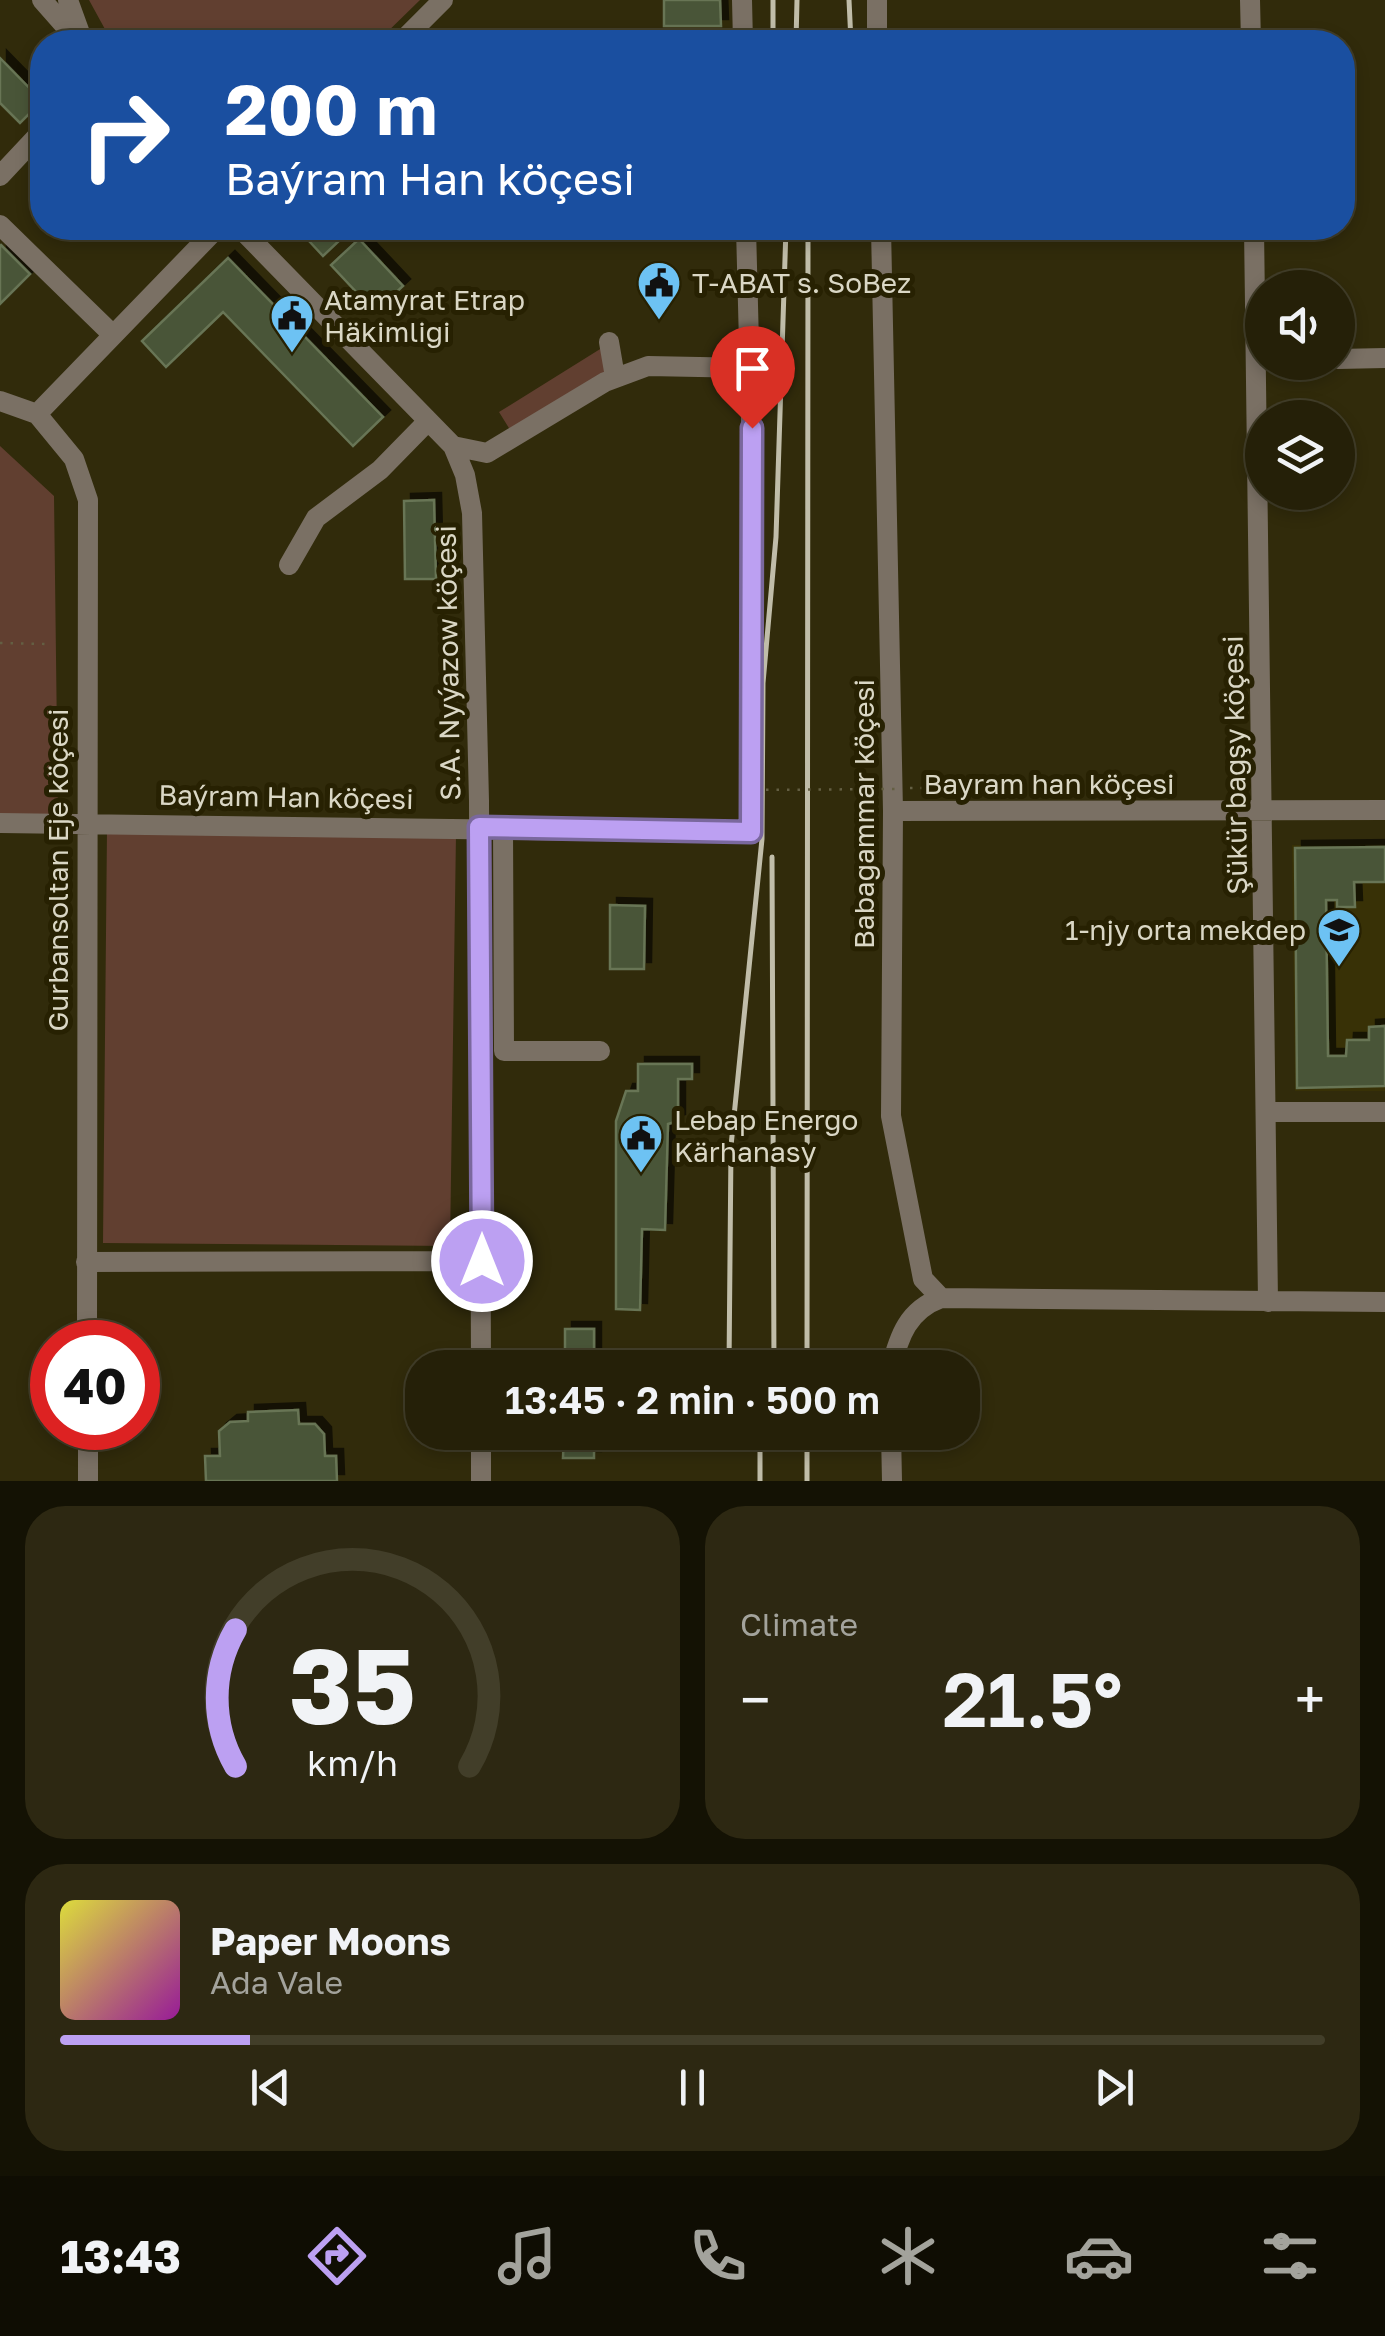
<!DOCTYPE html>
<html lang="en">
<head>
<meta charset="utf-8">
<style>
	body { margin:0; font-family:"Golos Text",sans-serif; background:#2d2812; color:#f1f3f6; height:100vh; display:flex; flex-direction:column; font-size:38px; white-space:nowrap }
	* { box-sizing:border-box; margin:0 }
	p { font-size:32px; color:#a3a39c }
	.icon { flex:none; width:55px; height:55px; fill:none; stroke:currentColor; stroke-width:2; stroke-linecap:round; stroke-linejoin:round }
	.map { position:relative; height:1481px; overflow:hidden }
	.details { display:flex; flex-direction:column; gap:25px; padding:25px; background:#141204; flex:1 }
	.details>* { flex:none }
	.hud { position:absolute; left:30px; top:30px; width:1325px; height:210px; border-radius:40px; box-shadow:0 5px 15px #0003,0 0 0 2px #423e29; background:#1a4fa0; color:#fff; overflow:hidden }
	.buttons { position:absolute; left:1245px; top:270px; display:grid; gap:20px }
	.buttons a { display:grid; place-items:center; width:110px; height:110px; border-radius:50%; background:#252008; box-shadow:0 5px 15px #0003,0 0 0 2px #423e29; font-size:50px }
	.speed { position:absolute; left:30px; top:1320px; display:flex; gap:20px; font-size:50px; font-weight:700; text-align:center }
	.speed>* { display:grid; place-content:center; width:130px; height:130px; border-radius:50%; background:#252008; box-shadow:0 5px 15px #0003,0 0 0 2px #423e29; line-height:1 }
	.speed .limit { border:15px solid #d22; background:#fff; color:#111 }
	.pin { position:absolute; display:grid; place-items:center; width:85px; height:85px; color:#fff; margin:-102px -42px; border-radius:50% 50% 50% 0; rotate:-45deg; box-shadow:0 0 10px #0007 }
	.pin .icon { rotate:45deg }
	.me { position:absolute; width:110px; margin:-55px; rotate:0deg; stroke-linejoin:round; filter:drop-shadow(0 0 8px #0008) }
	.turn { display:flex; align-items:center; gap:35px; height:210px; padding:0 30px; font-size:45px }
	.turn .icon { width:130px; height:130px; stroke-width:2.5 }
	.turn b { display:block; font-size:70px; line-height:85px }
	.big { font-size:75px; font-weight:600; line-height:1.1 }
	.details .tile { flex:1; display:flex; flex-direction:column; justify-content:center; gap:15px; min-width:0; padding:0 35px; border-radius:40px; background:#2d2812 }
	.details .dial { align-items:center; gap:0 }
	.dial svg { height:260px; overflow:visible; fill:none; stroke:#423e29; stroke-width:7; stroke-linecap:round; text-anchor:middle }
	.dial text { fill:#f1f3f6; stroke:none }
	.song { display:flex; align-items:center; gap:30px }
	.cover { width:120px; height:120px; border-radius:15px; background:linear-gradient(135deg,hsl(60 70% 55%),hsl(300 70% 35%)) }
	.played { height:10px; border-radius:5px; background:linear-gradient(90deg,#bca0f2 15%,#423e29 15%) }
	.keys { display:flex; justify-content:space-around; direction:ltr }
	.heat { display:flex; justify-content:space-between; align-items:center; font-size:55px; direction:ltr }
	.details .tiles { flex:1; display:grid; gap:25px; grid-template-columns:1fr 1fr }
	.tile:last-child { grid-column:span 2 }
	.trip { position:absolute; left:405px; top:1350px; width:575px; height:100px; border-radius:40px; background:#252008; box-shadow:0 5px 15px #0003,0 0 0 2px #423e29; font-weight:600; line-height:100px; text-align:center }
	.menu { display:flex; height:160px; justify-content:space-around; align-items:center; background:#0f0d03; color:#a3a39c }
	.menu .icon { width:70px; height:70px }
	.menu .on { color:#bca0f2 }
	.menu b { font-size:45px; color:#f1f3f6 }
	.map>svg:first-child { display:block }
	.built { fill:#383106 }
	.green { fill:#613f30 }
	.building { fill:#495537; stroke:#677455; stroke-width:2.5; filter:url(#shadow) }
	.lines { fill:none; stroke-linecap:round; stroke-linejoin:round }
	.path { stroke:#645f43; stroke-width:2.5; stroke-dasharray:2.5 8; stroke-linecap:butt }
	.minor { stroke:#7a7064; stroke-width:20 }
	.rail { stroke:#c0bda9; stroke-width:5 }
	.path-bridge { stroke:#645f43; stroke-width:2.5; stroke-dasharray:2.5 8; stroke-linecap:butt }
	.route-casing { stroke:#7a689d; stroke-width:25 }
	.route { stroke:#bca0f2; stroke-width:18 }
	.labels { text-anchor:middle; stroke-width:10; stroke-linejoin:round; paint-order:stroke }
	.poi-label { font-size:28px; fill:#dad7c5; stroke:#272102; text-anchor:start }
	.street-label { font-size:28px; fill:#dad7c5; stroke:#272102 }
</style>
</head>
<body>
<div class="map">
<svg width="1385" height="1481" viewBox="0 0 1385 1481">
	<defs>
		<filter id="shadow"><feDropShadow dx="7" dy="-7" stdDeviation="0" flood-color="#0009"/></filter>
	</defs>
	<rect width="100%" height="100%" fill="#312b0b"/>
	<path class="built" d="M1385,844V1091H1295L1292,845Z"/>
	<path class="green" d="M89,0H420L377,42H112Z
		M605,346L610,372L512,433L499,412Z
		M0,446L54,496L58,816L0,817Z
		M107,830L456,834L450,1246L103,1243Z"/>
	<path class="building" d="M664,0H720L721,26H664Z
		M0,58L42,101L20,123L0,103Z
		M297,228H330L341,239L323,256Z
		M359,239L403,286L375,312L331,265Z
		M1,245L30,274L0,304V246Z
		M228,258L383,417L353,446L223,312L166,367L142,341Z
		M434,500L436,579H405L404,501Z
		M1385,847V882H1354L1355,907H1337V900H1326L1328,1056H1346L1347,1040H1369V1027L1385,1026V1086L1297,1088L1295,848Z
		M610,905L645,906L644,969H610Z
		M638,1064H692V1079H678V1121L668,1124L665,1230L642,1229L640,1310L616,1309V1121L626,1091H638Z
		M565,1329H594V1368H565Z
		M298,1410L299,1424H315L324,1434L325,1456H336L337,1481H206L205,1456H220L219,1431L230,1422L248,1421V1412Z
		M564,1432H594V1458H563Z"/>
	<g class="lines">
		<path class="path" d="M0,643L48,644
			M910,788H924"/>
		<path class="minor" d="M42,0L79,42
			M68,0L81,36
			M742,0L743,42
			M877,0V42
			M1250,0L1251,42
			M401,42L443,0
			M0,176L42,131
			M0,225L113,335
			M240,228L453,446L465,475L472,513L479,801L481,1368
			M881,228L893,811L891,1116L923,1279L941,1298
			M1254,228L1268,1302
			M609,342L615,377
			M1338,359L1385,358
			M0,401L37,414
			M37,414L74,459L88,500L87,1342
			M37,414L217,228
			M453,446L487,453L605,382L648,366L750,368
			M289,565L316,518L380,470L428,421
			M893,811L1385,810
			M0,823L751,833L752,459L746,228
			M503,827L504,1051H600
			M1268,1112H1385
			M86,1262L482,1261
			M891,1368C899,1336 908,1310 941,1298L1385,1302
			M88,1428V1481
			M891,1432L892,1481
			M481,1481V1432"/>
		<path class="rail" d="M773,0V42
			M849,0L851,42
			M796,42L797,0
			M772,857L774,1368
			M729,1368L731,1146L762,839L763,683L776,537L786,228
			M807,1368L808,228
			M760,1481V1432
			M807,1481V1432"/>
		<path class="path-bridge" d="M745,790L898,789"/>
	</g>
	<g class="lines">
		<defs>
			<path id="route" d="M482,1261L479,827L751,832L752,428"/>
		</defs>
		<use href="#route" class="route-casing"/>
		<use href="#route" class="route"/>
	</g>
	<defs>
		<symbol id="civic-pin" viewBox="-11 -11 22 30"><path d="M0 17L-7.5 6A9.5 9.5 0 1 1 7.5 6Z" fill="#6dc2f3" stroke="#272102"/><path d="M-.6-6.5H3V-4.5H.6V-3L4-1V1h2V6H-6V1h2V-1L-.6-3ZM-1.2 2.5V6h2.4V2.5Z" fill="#111"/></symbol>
		<symbol id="school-pin" viewBox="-11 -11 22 30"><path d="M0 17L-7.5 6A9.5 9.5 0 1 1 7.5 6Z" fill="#6dc2f3" stroke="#272102"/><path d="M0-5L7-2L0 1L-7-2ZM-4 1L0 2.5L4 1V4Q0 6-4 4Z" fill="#111"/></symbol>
	</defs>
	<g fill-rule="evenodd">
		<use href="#civic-pin" x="634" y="258" width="50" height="68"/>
		<use href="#civic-pin" x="267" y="291" width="50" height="68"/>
		<use href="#school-pin" x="1314" y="905" width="50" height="68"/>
		<use href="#civic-pin" x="616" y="1111" width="50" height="68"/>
	</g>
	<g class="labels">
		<g class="poi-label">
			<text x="692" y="293">T-ABAT s. SoBez</text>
			<text x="324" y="310">Atamyrat Etrap<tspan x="324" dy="32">Häkimligi</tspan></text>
			<text x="1306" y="940" text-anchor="end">1-njy orta mekdep</text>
			<text x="674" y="1130">Lebap Energo<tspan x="674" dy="32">Kärhanasy</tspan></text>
		</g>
		<g class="street-label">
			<text transform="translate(448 663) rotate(-91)" y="10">S.A. Nyýazow köçesi</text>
			<text transform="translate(1235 765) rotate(-91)" y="10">Şükür bagşy köçesi</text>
			<text x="1049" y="794">Bayram han köçesi</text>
			<text transform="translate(286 797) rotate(1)" y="10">Baýram Han köçesi</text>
			<text transform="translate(864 814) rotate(-90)" y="10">Babagammar köçesi</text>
			<text transform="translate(58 870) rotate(-90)" y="10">Gurbansoltan Eje köçesi</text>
		</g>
	</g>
</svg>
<div class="buttons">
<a><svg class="icon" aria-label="sound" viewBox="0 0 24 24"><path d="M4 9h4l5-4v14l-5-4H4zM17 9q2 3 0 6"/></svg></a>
<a><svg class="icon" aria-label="layers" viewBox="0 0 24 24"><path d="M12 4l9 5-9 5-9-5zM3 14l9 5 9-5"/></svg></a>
</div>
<div class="speed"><div class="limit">40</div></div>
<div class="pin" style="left:752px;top:428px;background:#d93025"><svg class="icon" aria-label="arrive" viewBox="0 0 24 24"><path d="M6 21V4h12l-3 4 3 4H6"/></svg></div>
<svg class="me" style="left:482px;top:1261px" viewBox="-20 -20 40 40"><circle r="17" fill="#bca0f2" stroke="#fff" stroke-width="3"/><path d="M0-11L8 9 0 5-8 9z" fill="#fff"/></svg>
<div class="trip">13:45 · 2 min · 500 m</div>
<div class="hud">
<div class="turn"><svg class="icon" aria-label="right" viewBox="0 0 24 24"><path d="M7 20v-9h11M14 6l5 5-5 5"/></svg><div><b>200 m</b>Baýram Han köçesi</div></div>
</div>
</div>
<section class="details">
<div class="tiles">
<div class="tile dial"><svg viewBox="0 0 100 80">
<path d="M14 69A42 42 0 1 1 86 69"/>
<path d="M14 69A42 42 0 0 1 14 27" stroke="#bca0f2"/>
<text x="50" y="56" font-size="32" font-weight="700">35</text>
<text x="50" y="72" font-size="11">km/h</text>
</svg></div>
<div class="tile"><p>Climate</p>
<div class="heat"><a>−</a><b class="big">21.5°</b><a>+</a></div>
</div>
<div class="tile">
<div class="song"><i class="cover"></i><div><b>Paper Moons</b><p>Ada Vale</p></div></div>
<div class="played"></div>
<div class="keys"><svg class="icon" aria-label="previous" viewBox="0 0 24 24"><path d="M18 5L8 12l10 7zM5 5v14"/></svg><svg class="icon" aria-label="pause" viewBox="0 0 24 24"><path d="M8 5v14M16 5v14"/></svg><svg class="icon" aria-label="next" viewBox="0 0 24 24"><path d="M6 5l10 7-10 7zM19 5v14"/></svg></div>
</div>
</div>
</section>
<nav class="menu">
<b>13:43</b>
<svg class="icon on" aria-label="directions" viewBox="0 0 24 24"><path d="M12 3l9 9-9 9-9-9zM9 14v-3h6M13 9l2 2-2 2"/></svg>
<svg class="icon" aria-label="music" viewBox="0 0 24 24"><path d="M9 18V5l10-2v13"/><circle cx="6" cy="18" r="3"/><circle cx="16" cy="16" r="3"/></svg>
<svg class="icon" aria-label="phone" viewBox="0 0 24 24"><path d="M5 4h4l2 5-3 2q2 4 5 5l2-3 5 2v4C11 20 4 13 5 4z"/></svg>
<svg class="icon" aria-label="climate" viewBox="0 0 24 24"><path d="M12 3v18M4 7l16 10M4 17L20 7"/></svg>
<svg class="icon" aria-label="car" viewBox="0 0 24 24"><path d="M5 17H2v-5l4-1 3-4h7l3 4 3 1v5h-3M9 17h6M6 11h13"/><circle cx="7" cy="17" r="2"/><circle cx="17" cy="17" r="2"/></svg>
<svg class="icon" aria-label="filters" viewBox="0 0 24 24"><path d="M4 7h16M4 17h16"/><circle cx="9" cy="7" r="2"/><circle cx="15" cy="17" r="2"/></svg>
</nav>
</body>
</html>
